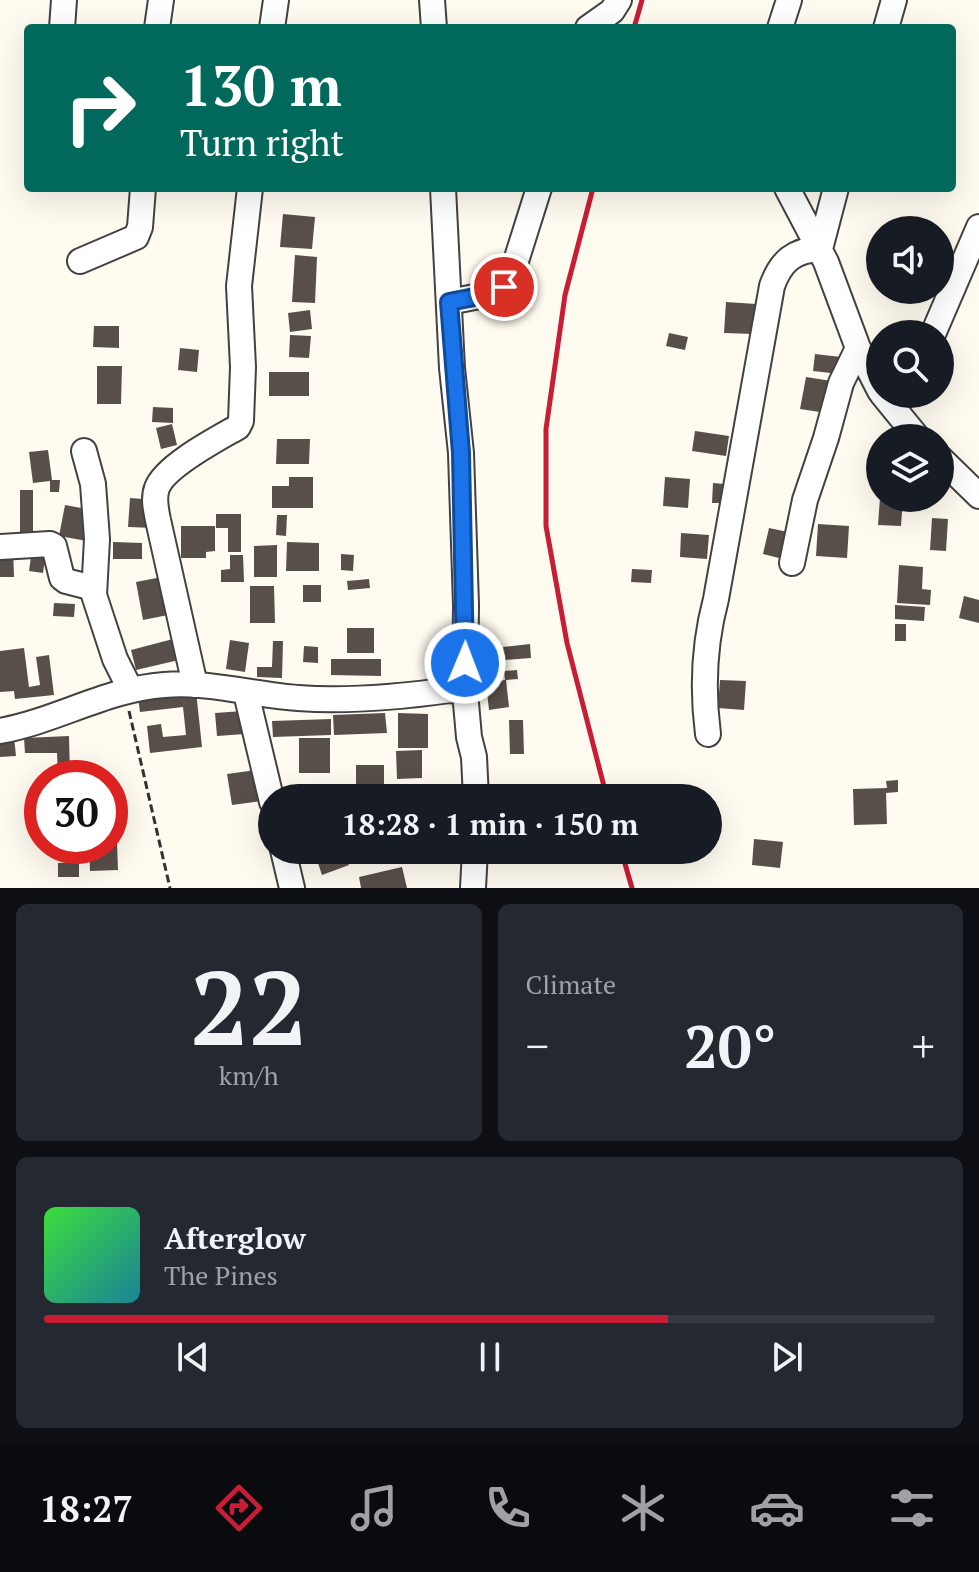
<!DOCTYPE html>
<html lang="en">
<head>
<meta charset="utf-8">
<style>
	body { margin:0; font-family:"PT Serif",serif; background:#242831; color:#f1f3f6; height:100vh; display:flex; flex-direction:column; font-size:30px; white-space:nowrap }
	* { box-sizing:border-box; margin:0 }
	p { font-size:26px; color:#9ea1a6 }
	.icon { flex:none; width:44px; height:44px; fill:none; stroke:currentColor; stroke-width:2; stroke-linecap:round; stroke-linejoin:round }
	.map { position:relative; height:888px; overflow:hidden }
	.drawer { display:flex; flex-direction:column; gap:16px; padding:16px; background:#0d0f14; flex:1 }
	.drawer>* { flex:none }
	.top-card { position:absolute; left:24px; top:24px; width:932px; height:168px; border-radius:8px; box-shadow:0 8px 32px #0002; background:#00695c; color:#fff; overflow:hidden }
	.controls { position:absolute; left:866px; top:216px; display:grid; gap:16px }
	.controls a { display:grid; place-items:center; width:88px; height:88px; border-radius:50%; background:#171b24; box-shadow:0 8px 32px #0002; font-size:40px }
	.speed { position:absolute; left:24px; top:760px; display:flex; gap:16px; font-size:40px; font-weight:700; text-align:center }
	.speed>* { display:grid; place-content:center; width:104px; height:104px; border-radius:50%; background:#171b24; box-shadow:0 8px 32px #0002; line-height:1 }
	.speed .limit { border:12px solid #d22; background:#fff; color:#111 }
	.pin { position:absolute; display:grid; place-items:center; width:68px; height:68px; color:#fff; margin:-34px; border:4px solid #fff; border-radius:50%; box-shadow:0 2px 8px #0007 }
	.me { position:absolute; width:88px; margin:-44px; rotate:1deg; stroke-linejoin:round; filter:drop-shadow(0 0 6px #0008) }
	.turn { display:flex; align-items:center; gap:28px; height:168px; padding:0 24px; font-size:36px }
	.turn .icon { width:104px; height:104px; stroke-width:2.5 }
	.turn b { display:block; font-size:56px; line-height:68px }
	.big { font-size:60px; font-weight:700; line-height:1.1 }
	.drawer .widget { flex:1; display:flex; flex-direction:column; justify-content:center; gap:12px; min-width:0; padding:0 28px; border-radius:12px; background:#242831 }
	.drawer .dial { align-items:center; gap:0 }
	.dial b { font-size:104px; line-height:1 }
	.song { display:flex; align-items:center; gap:24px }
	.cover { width:96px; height:96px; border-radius:12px; background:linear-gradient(135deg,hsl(120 70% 55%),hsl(190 70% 35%)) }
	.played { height:8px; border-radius:4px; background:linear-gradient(90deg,#c81d35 70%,#363941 70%) }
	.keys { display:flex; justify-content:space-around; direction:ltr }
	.heat { display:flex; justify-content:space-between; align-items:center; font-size:44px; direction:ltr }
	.drawer .tiles { flex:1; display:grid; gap:16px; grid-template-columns:1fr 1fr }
	.widget:last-child { grid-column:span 2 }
	.trip { position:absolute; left:258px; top:784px; width:464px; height:80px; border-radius:40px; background:#171b24; box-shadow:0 8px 32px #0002; font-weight:700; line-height:80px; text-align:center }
	.dock { display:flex; height:128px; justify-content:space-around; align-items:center; background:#090b0e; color:#9ea1a6 }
	.dock .icon { width:56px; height:56px }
	.dock .current { color:#c81d35 }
	.dock b { font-size:36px; color:#f1f3f6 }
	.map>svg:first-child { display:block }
	.building { fill:#584e4a }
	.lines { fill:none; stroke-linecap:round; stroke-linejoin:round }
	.minor-casing { stroke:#424242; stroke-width:28 }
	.path { stroke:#313131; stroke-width:3; stroke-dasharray:8 4; stroke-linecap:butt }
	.minor { stroke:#fff; stroke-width:24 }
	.rail { stroke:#c81d35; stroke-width:5 }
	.route-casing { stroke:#114b97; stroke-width:20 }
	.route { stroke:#1a73e8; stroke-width:14 }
</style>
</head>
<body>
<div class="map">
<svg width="979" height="888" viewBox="0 0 979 888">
	<rect width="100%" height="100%" fill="#fffbf0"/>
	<path class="building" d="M283,214L315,217L312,249L280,247Z
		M295,255L317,257L315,303L292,302Z
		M726,302L756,304L754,334L724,333Z
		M310,310L312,329L290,332L288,313Z
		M94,326H119V348L93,347Z
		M669,333L688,337L685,350L666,346Z
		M290,335L311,336L309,358L289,357Z
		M180,348L199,350L197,372L178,370Z
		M815,354L841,357L840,374L813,371Z
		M97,366H122L121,404H97Z
		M269,372H309V396H269Z
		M806,377L838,382L833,414L800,409Z
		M153,407L173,408V423L152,422Z
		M172,424L177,445L161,449L156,428Z
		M695,431L729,436L726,456L692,451Z
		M277,439H310L309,464H276Z
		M48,450L52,480H60L59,492H50V481L33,483L29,452Z
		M289,477H313V508H272V486H289Z
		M665,477L690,479L688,508L663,506Z
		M713,483L724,484L723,503H712Z
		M20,490H33V535H20Z
		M130,498L157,500L155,528L128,527Z
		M880,498H903L901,526L878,525Z
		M65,505L92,510L87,541L59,536Z
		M216,514H241V552H228V528H216Z
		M277,515H287L286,536L276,535Z
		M932,518L948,519L946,551L930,550Z
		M818,524L849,526L847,558L816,556Z
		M181,526H215V551L206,552V558H181Z
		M769,528L802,535L795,562L763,554Z
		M681,533L709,535L707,559L680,557Z
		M113,542L142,543V559H113Z
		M287,542L319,543V571H286Z
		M277,545V577H254V546Z
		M0,548H13L14,577H0Z
		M32,549L46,551L43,573L29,571Z
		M341,554L354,555L353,571L341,570Z
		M230,555H243L244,582H221V570L230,569Z
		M899,565L923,567L922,589L931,590L930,605L897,603Z
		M632,569L652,570L651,583L631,582Z
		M167,576L173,614L143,620L136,582Z
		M369,579L370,588L348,590L347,581Z
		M303,585H321V602H303Z
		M250,586H274L275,623H250Z
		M964,596L979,600V623L959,618Z
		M54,603L75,604L74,617L53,616Z
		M895,605L925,607L924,621L895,619Z
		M895,624H906V641H895Z
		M347,628H374V653H347Z
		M173,639L179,660L136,670L131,650Z
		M230,640L249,643L245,672L226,669Z
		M273,641H283L282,678L257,677V667H272Z
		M530,644L531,658L504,660L503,647Z
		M304,646L318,647V663L303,662Z
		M24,648L29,687L40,685L36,657L49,655L54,695L15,699L14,691L0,692V651Z
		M331,659H381V676L331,675Z
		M517,670L518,679L506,680L509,707L489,710L486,683L505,680L504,671Z
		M720,680L746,681L744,710L718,708Z
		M196,691L202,747L150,753L147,726L161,724L163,737L186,735L183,707L140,712L138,697Z
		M243,711L245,734L217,736L215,713Z
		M385,713L387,733L334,735L333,715Z
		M398,713L428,714V748H398Z
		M331,719V735L273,737L272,721Z
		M509,720H523L524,754H510Z
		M69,736L70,775H58L57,753H25L24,738Z
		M14,737L16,756L0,757V738Z
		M299,738H330V773H299Z
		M422,750V778L397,779L396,751Z
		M356,765H384V792H356Z
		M256,770L261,801L232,805L227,774Z
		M898,780V792L886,793L887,824L854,825L853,789L887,788L886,781Z
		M754,839L783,842L780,868L752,865Z
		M110,842H117L118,870L90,871L89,846H110Z
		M294,850H344L349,865L322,875L316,857L298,863Z
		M79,862V877H58V863Z
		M402,867L407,888H361L359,877Z"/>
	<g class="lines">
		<defs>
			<path id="minor" d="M432,0L434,28
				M62,28L64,0
				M157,28L161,0
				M272,28L276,0
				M588,28L612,11L619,0
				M780,28L789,0
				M886,28L894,0
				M443,188L452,368L461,453L466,605L465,692L469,737L474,757L476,798
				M787,188L826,262L858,348L880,391
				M80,261L136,237L140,227L143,188
				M449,302L495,293L510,280L539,188
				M933,334L979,227
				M882,394L918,438
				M84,451L93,484L97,539L94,595L115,659L130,689
				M940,458L979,496
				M0,547L50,544L54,546L62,578L66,581L93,588
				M792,563L805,500L826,438L841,383L858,348
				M195,685L158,520C156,510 153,498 157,488C165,466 217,439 238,427L241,421L243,367L239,286L250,188
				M246,693L272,802
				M0,731C56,721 107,689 164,685C209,681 253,695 298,698C349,702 400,697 450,690L465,692
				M708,734C702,688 704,644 716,599L772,286C781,261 794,250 820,249L836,188
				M283,850L292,888
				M473,888L475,850"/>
		</defs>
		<use href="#minor" class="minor-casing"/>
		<path class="path" d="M129,711L170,888"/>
		<use href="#minor" class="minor"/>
		<path class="rail" d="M634,28L642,0
			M593,188L565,295L546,429V526L567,643L607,798
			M621,850L632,888"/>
	</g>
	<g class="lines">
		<defs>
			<path id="route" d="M465,663L461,453L449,302L495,293L504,287"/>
		</defs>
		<use href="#route" class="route-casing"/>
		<use href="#route" class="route"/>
	</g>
</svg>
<div class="controls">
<a><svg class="icon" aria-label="sound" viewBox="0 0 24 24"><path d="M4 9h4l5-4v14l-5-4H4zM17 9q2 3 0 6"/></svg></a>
<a><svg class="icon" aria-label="search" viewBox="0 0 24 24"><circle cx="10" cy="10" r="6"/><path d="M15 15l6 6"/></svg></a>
<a><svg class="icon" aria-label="layers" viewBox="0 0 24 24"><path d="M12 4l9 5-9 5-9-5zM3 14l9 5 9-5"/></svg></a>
</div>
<div class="speed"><div class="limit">30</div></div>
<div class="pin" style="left:504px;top:287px;background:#d93025"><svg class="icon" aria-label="arrive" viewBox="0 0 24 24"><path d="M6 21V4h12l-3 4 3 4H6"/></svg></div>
<svg class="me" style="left:465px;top:663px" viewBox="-20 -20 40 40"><circle r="17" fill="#1a73e8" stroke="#fff" stroke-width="3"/><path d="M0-11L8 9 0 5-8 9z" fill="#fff"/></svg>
<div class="trip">18:28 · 1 min · 150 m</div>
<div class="top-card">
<div class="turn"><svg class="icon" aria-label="right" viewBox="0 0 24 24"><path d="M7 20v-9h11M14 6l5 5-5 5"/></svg><div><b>130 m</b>Turn right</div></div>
</div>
</div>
<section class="drawer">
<div class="tiles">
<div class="widget dial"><b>22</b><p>km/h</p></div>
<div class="widget"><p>Climate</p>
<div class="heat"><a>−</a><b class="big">20°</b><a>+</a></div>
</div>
<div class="widget">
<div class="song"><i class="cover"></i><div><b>Afterglow</b><p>The Pines</p></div></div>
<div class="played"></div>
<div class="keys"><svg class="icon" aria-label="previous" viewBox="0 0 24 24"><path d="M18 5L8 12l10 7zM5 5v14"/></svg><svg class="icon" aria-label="pause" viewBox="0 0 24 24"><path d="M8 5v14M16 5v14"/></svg><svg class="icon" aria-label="next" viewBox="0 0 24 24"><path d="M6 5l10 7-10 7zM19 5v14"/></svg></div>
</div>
</div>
</section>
<nav class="dock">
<b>18:27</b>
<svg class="icon current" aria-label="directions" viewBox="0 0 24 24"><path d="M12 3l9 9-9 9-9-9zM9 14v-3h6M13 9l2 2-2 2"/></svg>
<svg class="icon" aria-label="music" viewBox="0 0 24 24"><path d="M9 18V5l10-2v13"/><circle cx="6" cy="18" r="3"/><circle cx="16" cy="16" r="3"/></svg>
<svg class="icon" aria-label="phone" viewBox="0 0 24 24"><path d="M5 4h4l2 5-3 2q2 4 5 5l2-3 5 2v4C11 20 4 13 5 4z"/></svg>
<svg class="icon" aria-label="climate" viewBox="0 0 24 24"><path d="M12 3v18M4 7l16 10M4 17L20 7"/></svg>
<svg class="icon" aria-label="car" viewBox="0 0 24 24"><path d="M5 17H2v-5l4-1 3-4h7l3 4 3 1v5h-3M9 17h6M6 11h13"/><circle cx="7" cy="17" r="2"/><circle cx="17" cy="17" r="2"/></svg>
<svg class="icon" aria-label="filters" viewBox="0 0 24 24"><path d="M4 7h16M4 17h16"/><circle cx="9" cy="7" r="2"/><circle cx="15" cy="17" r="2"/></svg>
</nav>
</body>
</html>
